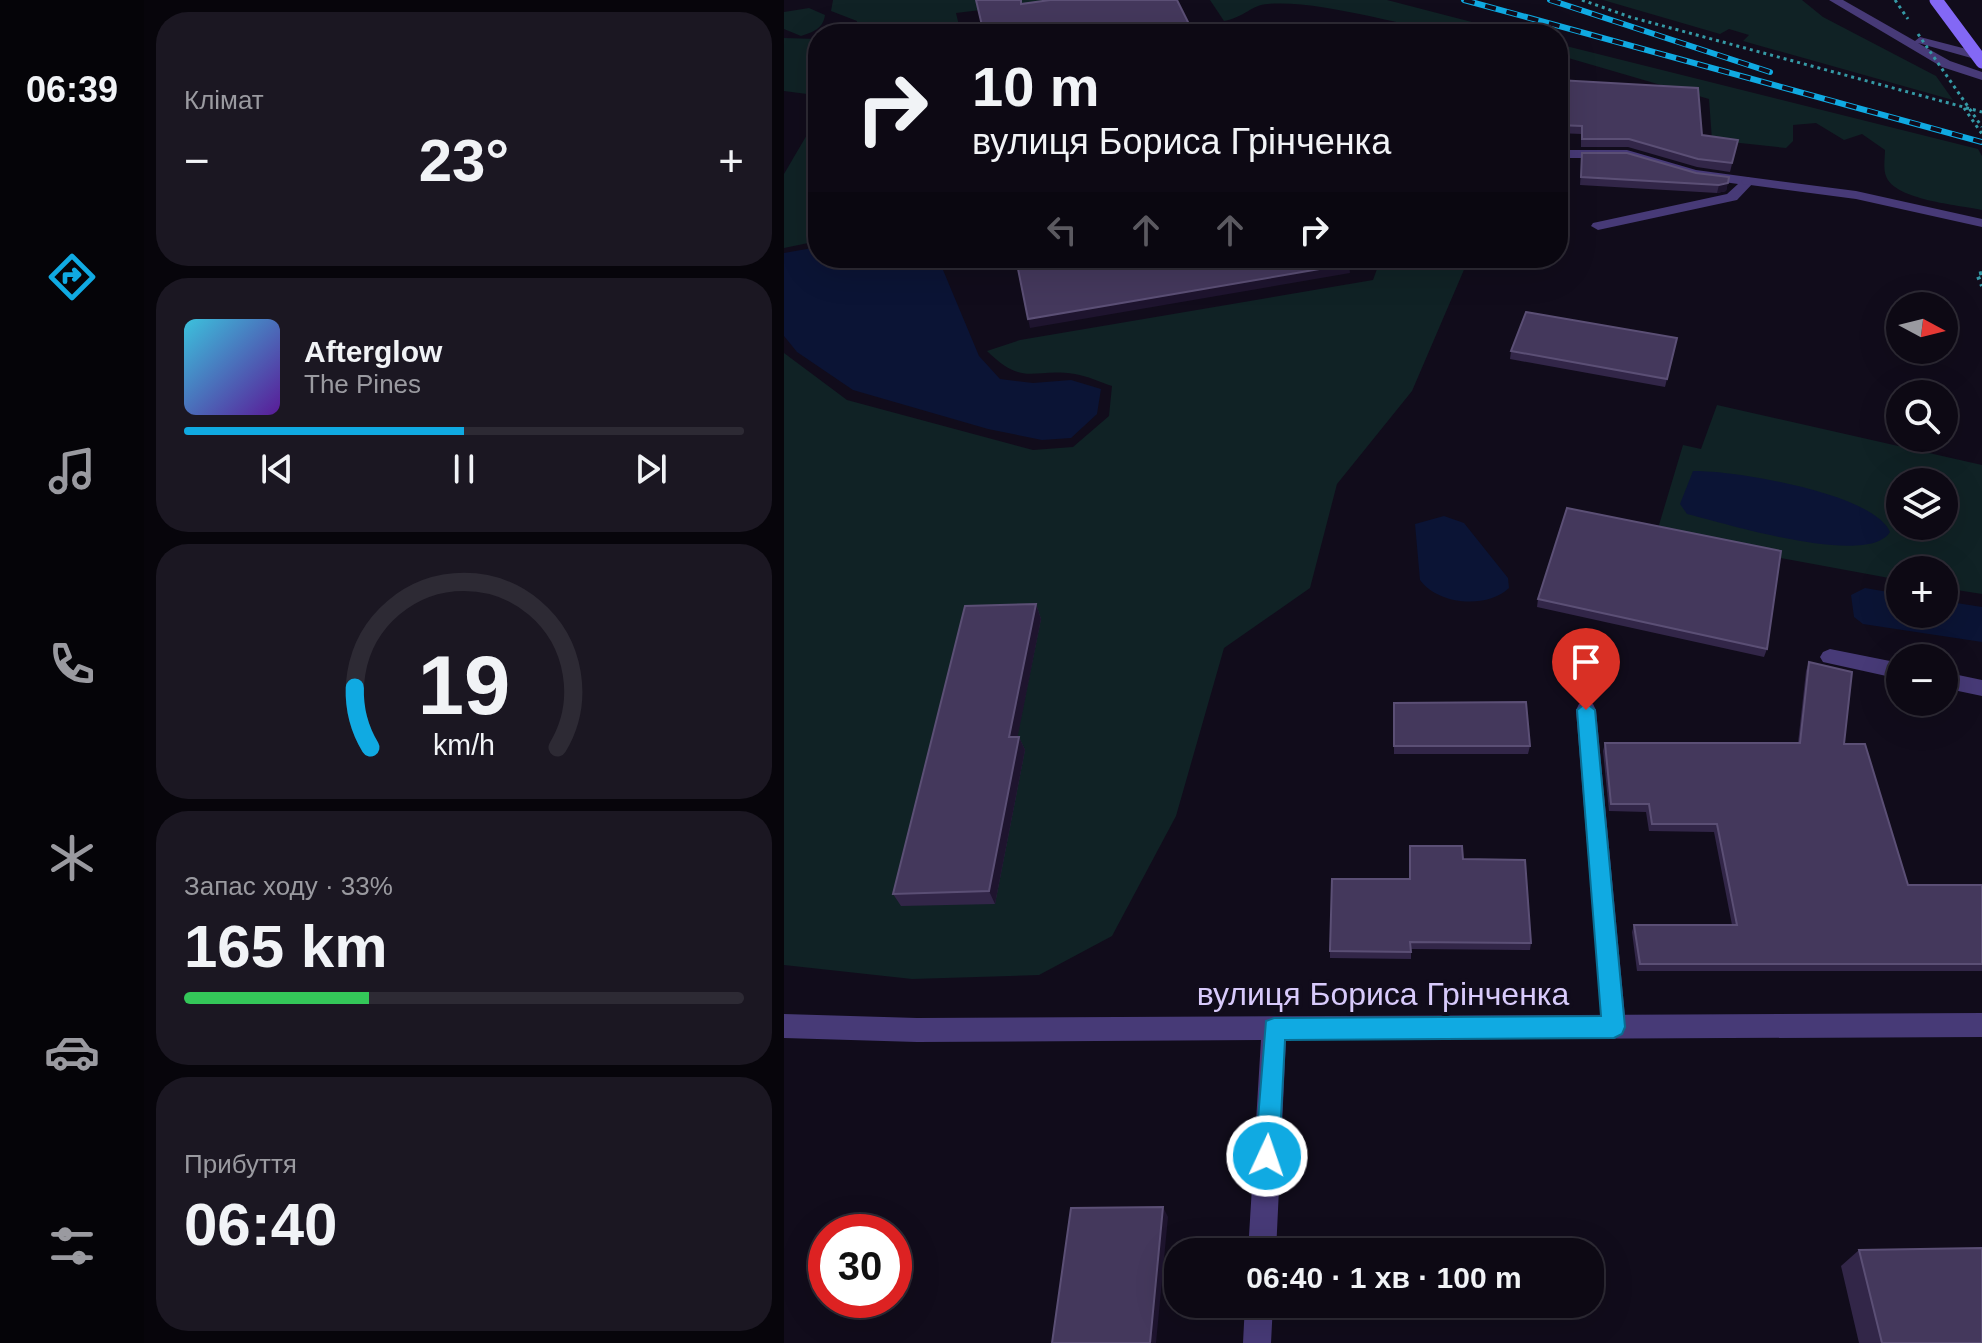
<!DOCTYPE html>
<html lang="uk">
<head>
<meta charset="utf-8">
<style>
	body { margin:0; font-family:Helvetica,sans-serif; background:#1b1722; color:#f1f3f6; height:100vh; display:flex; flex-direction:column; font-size:30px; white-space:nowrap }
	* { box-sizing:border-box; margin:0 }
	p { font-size:26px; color:#9a9aa0 }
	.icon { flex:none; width:44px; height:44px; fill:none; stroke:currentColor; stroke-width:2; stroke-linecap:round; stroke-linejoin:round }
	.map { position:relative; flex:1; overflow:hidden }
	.sheet { display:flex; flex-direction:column; gap:12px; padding:12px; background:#07050b; width:640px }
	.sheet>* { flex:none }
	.banner { position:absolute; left:24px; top:24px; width:760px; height:244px; border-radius:32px; box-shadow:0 8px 32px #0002,0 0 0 2px #2d2a34; background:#0d0914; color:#f1f3f6; overflow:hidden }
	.needle { width:52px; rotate:97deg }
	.fabs { position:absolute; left:1102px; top:292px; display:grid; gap:16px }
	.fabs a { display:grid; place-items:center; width:72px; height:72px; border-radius:50%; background:#0d0914; box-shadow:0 8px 32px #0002,0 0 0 2px #2d2a34; font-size:40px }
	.speed { position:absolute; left:24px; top:1214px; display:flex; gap:16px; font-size:40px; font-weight:700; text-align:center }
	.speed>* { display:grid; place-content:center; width:104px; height:104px; border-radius:50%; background:#0d0914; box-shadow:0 8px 32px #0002,0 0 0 2px #2d2a34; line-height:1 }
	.speed .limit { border:12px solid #d22; background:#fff; color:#111 }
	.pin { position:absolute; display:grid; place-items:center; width:68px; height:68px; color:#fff; margin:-82px -34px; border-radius:50% 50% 50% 0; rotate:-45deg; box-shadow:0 0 8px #0007 }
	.pin .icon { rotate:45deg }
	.me { position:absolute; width:88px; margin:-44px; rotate:3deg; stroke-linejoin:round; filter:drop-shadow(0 0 6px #0008) }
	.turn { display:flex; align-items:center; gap:28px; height:168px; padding:0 32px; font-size:36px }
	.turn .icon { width:104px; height:104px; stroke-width:2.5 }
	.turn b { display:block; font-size:56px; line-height:68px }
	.lanes { display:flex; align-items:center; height:76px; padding:0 32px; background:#0003; justify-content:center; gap:40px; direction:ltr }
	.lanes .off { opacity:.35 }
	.big { font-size:60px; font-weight:600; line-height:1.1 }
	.sheet .card { flex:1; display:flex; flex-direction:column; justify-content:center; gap:12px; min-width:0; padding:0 28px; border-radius:32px; background:#1b1722 }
	.sheet .dial { align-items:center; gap:0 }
	.dial svg { height:208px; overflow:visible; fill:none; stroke:#2d2a34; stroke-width:7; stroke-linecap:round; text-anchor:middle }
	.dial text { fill:#f1f3f6; stroke:none }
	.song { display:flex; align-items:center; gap:24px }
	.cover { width:96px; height:96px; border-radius:12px; background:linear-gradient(135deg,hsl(190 70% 55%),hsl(270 70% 35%)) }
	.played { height:8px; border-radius:4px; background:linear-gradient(90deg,#10aae2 50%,#2d2a34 50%) }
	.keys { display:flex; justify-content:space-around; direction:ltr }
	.heat { display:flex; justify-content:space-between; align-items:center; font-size:44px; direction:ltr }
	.charge { height:12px; border-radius:6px; background:linear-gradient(90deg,#34c759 33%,#2d2a34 0) }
	.trip { position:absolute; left:380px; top:1238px; width:440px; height:80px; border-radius:32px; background:#0d0914; box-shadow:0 8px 32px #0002,0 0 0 2px #2d2a34; font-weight:600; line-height:80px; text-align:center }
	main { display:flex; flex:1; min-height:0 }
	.dock { display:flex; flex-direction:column; width:144px; justify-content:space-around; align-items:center; background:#050408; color:#9a9aa0 }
	.dock .icon { width:56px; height:56px }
	.dock .active { color:#10aae2 }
	.dock b { font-size:36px; color:#f1f3f6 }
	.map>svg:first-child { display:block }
	.green { fill:#102225; fill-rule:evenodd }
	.water { fill:#0b1435 }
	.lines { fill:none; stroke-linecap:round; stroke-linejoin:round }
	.path-far1 { stroke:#3599a5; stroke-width:3; stroke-dasharray:3 4; stroke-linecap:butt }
	.path { stroke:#3599a5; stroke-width:4; stroke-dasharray:3 5; stroke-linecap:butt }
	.service { fill:#473a77; fill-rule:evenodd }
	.minor { fill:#473a77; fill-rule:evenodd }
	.tertiary { fill:#473a77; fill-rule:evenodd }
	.rail-casing { stroke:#10aae2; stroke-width:6 }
	.rail { stroke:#110c1b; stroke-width:4; stroke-dasharray:11; stroke-linecap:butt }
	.path-bridge { stroke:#3599a5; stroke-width:3; stroke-dasharray:3 4; stroke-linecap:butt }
	.secondary-bridge { stroke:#8368f5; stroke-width:13 }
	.wall { fill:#322648 }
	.shaded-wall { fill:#1e142e }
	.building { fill:#44385c; stroke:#5b4f75; stroke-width:2 }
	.route { fill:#10aae2; stroke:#0a6e93; stroke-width:2 }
	.labels { text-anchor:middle; stroke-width:8; stroke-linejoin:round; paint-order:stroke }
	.near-street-label { font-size:32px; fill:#d8cafb; stroke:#110c1b }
</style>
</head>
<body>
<main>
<nav class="dock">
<b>06:39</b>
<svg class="icon active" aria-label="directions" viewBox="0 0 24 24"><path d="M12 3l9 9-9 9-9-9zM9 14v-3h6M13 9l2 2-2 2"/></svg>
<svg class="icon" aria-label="music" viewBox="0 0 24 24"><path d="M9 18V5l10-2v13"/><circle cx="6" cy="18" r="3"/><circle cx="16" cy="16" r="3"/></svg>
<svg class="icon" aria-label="phone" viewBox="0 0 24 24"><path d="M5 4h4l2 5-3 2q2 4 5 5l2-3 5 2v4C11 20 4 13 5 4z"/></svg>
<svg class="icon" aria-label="climate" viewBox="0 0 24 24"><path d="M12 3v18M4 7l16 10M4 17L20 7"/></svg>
<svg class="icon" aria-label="car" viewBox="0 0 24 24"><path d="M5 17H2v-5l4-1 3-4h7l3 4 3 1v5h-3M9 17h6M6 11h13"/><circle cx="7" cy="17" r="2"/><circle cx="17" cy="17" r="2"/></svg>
<svg class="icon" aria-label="filters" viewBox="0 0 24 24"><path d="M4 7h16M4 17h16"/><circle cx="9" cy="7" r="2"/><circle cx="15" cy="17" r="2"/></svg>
</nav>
<section class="sheet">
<div class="card"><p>Клімат</p>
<div class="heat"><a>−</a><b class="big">23°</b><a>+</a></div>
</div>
<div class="card">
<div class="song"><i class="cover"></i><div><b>Afterglow</b><p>The Pines</p></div></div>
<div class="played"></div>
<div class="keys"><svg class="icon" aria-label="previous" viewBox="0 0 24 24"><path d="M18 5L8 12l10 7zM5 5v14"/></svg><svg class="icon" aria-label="pause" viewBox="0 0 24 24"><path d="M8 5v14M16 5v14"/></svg><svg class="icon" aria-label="next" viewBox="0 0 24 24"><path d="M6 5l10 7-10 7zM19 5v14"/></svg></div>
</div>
<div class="card dial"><svg viewBox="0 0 100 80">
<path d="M14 69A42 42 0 1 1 86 69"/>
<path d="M14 69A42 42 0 0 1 8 46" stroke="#10aae2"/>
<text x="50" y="56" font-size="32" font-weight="700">19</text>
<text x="50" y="72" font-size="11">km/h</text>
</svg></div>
<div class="card"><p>Запас ходу · 33%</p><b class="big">165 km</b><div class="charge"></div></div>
<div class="card"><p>Прибуття</p><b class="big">06:40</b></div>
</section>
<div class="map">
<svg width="1198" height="1343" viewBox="0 0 1198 1343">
	<rect width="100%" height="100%" fill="#110c1b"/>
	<path class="green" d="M49,0H278L172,13L177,34H60L73,31V21L47,11Z
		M426,0H603L734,34C716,34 697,36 679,34C620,28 541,0 484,4C467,5 461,17 440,21Z
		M819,0H1018L1039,17L1152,76L1169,100L959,41L965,35L945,29L936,34Z
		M25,8L41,15C39,29 29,32 17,36L0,29V12Z
		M0,38L34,39V108L23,94L0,91Z
		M774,44L1194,149L1198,156V210C1175,205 1110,200 1102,176C1099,169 1101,157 1101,150L1078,134L1060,140L1032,123L1009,125V141L1002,148L928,140L925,99L774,55Z
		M34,116V241L0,248V174Z
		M597,258H685L628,391L553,484L526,588L440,648L392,816L328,936L255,975L128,979L0,965V353L63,400L249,450L289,447L325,416L328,386C316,382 303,376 291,374C248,367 241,388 203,351L236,340L589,280Z
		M933,405L1198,465V594L1160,588V570H1116V580L872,535L899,445L917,449ZM1116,482H1160V526H1116Z"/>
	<path class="water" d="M34,247V258H154L195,356L216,379L249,383L287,380L317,389L313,414L287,438L258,440L204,429L69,390L13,352L0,336V253Z
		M909,471C948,470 1090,493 1106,532C1084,568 940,523 903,514L896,504Z
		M660,516L680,523L724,578L725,588C703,609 654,605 636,580L631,524Z
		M1081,588L1116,594V614H1160V601L1198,607V642L1079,624L1070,617L1067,595Z"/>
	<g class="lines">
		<path class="path-far1" d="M798,0L846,17L1198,112
			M1180,108L1198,134"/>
		<path class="path" d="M1198,273L1193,274L1198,286"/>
		<path class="service" d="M774,150H843L912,170L964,177L971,181L953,200L814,230L807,226L809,223L943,194L954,184L911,178L842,158H774Z
			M1046,649L1116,663V679L1039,662L1036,657L1039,652Z
			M1160,672L1198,680V696L1160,688Z
			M802,702L809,704L812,710L842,1027L839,1035L830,1039L821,1035L818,1027L792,710L795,704Z"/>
		<path class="minor" d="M964,177L1072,191L1198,219V227L1072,199L959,184L957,181Z
			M1198,1013V1037L502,1040L492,1252H464L477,1040L133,1042L0,1038V1014L133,1018Z
			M461,1304H489L487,1343H459Z"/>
		<path class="tertiary" d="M1045,0H1059L1131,41L1136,37L1198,53V61L1134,43L1166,61L1198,72V80L1158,67Z"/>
		<defs>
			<path id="rail" d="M680,0L1198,142
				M766,0L986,72"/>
		</defs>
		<use href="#rail" class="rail-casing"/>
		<use href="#rail" class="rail"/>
		<path class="path-bridge" d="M1111,0L1124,19
			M1134,34L1198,127"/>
		<path class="secondary-bridge" d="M1152,0L1198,62"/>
	</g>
	<path class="wall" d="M774,80L918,135L954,140L946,172L913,167L844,147H797V134L774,133Z
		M798,153L912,173L945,177L942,191L933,193L796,185Z
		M893,338L881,387L726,359L727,351Z
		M754,599L983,649L980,657L753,607Z
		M252,604L257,619L233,737H235L241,750L211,904L117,906L109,894Z
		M1025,662L1060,744L1124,885H1198V971H853L848,932L850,925H948L930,832L865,831L862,812L825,811L819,751L821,743H1014L1022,671Z
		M610,703L746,746L744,754H610Z
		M679,859L747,943L746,950L627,949V959L546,958V951L626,879Z
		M1075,1250L1198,1343H1075L1057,1266Z"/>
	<path class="shaded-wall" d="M944,183L942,191L933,193L935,185Z
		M565,264L566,273L246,328L244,319Z
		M252,604L257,619L231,750L225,737Z
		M235,737L241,750L211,904L205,891Z
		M379,1207L384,1217L372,1343H366Z"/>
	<path class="building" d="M192,0H237V4L266,0H393L410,34H200Z
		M774,80L914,88L918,135L954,140L948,163L914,159L845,139H798V126L774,125Z
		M798,153H843L912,173L945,177L944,183L935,185L797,177Z
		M239,258H562L565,264L244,319L232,259Z
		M742,312L893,338L883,379L727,351Z
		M783,508L997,551L983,649L754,599Z
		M252,604L225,737H235L205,891L109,894L181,606Z
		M1025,662L1068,672L1060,744H1081L1124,885H1198V964H856L850,925H953L933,824H868L865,804H827L821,743H1016Z
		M742,702L746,746H610V703Z
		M626,846H678L679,859L741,860L747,943L626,942L627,952L546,951L548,879H626Z
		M379,1207L366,1343H268L287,1208Z
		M1198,1248V1343H1098L1075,1250Z"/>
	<path class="route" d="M802,703L811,710L841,1027L838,1034L830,1038L501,1040L495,1156L491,1165L483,1168L474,1165L471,1156L482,1021L490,1018L817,1016L793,710Z"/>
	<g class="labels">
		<g class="near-street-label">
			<text x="599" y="1005">вулиця Бориса Грінченка</text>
		</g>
	</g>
</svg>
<div class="fabs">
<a><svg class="needle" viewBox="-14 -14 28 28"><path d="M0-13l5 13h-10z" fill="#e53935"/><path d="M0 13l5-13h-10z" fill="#9a9aa0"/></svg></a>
<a><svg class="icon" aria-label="search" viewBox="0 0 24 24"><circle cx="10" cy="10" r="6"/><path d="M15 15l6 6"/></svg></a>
<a><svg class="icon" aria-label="layers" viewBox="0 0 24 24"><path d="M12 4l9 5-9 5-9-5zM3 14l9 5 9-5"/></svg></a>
<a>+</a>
<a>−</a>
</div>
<div class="speed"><div class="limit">30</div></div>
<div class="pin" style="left:802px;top:710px;background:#d93025"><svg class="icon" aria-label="arrive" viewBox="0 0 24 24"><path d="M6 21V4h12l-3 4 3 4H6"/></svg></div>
<svg class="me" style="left:483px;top:1156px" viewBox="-20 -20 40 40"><circle r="17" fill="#10aae2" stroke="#fff" stroke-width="3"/><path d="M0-11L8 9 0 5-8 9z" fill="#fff"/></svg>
<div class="trip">06:40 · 1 хв · 100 m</div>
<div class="banner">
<div class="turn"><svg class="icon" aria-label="right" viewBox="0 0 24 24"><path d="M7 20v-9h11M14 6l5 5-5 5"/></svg><div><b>10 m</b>вулиця Бориса Грінченка</div></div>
<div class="lanes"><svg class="icon off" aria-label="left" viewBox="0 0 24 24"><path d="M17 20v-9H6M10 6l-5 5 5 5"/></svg><svg class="icon off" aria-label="ahead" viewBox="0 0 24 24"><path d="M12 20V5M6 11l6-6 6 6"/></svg><svg class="icon off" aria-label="ahead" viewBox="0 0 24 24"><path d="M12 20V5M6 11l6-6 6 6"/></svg><svg class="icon" aria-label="right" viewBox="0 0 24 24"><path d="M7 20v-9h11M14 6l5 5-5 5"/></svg></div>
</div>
</div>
</main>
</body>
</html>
